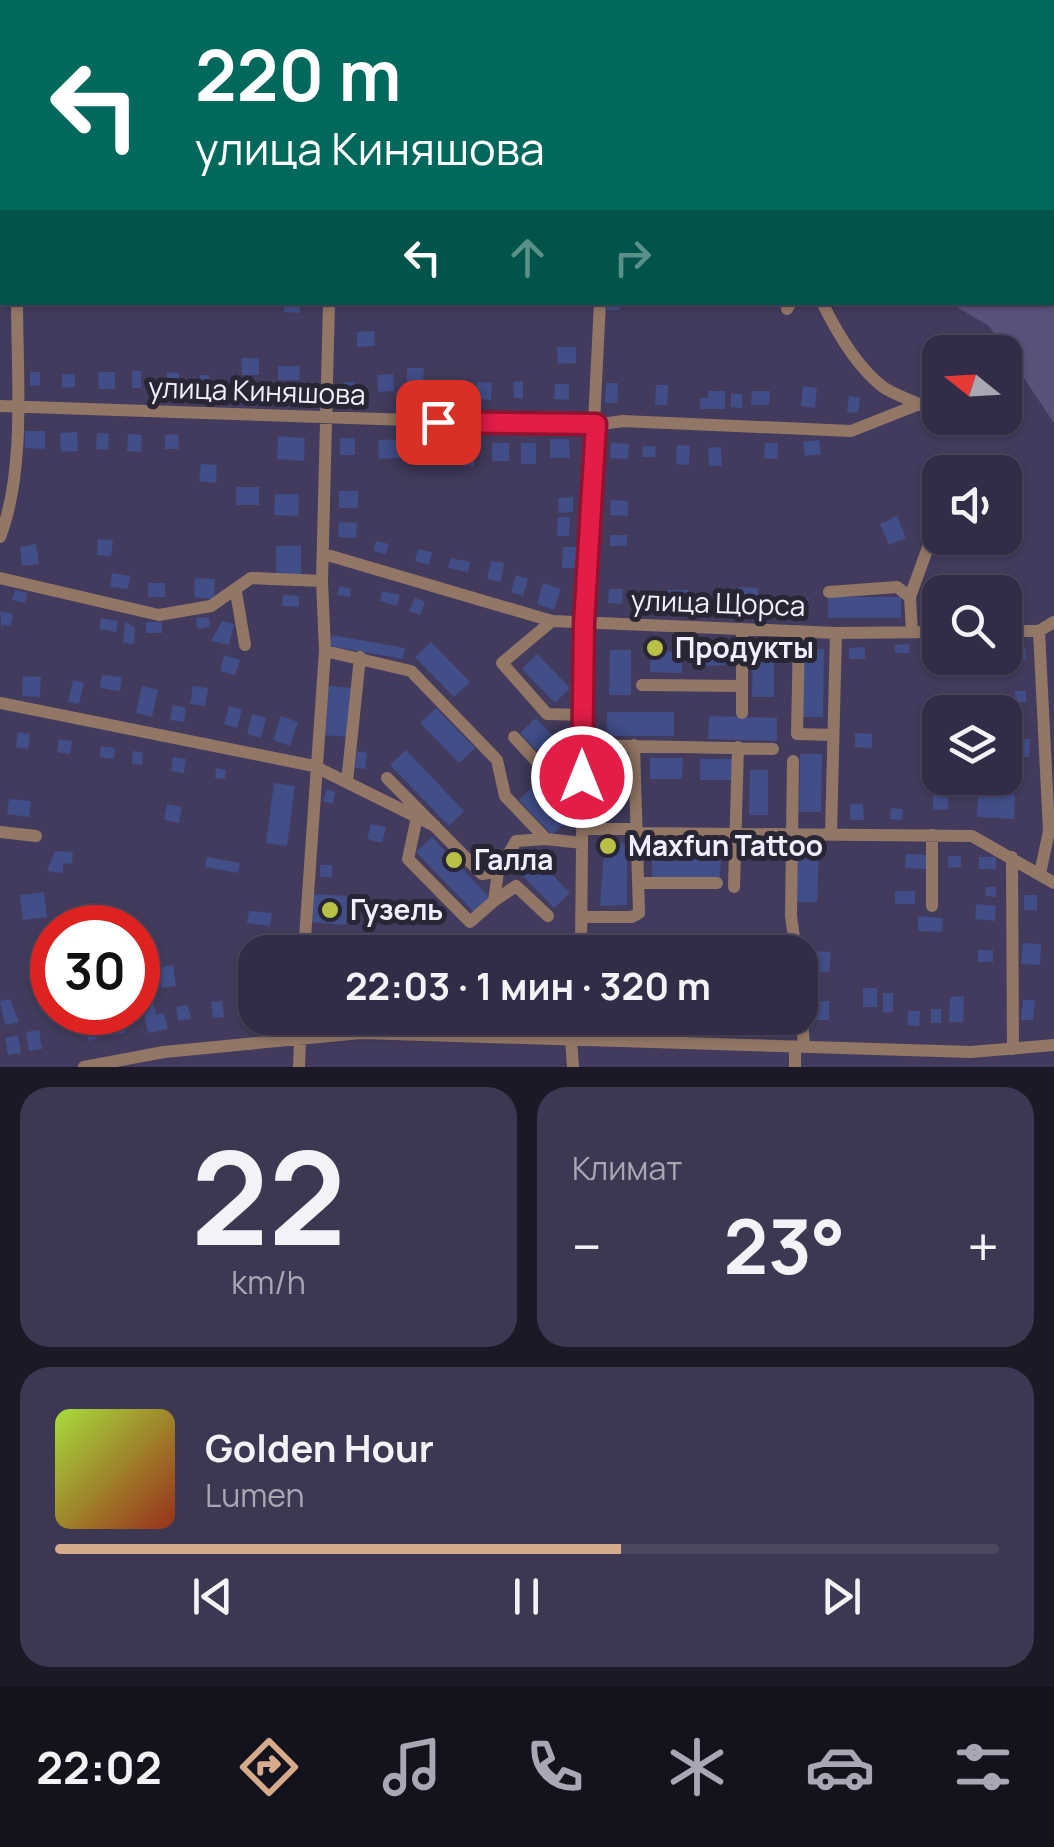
<!DOCTYPE html>
<html lang="ru">
<head>
<meta charset="utf-8">
<style>
	body { margin:0; font-family:Manrope,sans-serif; background:#3d3851; color:#f1f3f6; height:100vh; display:flex; flex-direction:column; font-size:38px; white-space:nowrap }
	* { box-sizing:border-box; margin:0 }
	p { font-size:32px; color:#a8a7b3 }
	.icon { flex:none; width:55px; height:55px; fill:none; stroke:currentColor; stroke-width:2; stroke-linecap:round; stroke-linejoin:round }
	.map { position:relative; height:1067px; overflow:hidden }
	.details { display:flex; flex-direction:column; gap:20px; padding:20px; background:#1c1826; flex:1 }
	.details>* { flex:none }
	.top-card { position:absolute; left:0px; top:0px; width:1055px; height:305px; box-shadow:0 2px 8px #0004,0 0 0 2px #4d485f; background:#00695c; color:#fff; overflow:hidden }
	.needle { width:65px; rotate:288deg }
	.tools { position:absolute; left:922px; top:335px; display:grid; gap:20px }
	.tools a { display:grid; place-items:center; width:100px; height:100px; border-radius:20px; background:#322c46; box-shadow:0 2px 8px #0004,0 0 0 2px #4d485f; font-size:50px }
	.speed { position:absolute; left:30px; top:905px; display:flex; gap:20px; font-size:50px; font-weight:700; text-align:center }
	.speed>* { display:grid; place-content:center; width:130px; height:130px; border-radius:50%; background:#322c46; box-shadow:0 2px 8px #0004,0 0 0 2px #4d485f; line-height:1 }
	.speed .limit { border:15px solid #d22; background:#fff; color:#111 }
	.pin { position:absolute; display:grid; place-items:center; width:85px; height:85px; color:#fff; margin:-42px; border-radius:20px; box-shadow:0 5px 15px #0006 }
	.me { position:absolute; width:110px; margin:-55px; rotate:0deg; stroke-linejoin:round; filter:drop-shadow(0 0 8px #0008) }
	.turn { display:flex; align-items:center; gap:35px; height:210px; padding:0 30px; font-size:45px }
	.turn .icon { width:130px; height:130px; stroke-width:2.5 }
	.turn b { display:block; font-size:70px; line-height:85px }
	.lanes { display:flex; align-items:center; height:95px; padding:0 30px; background:#0003; justify-content:center; gap:50px; direction:ltr }
	.lanes .off { opacity:.35 }
	.big { font-size:75px; font-weight:700; line-height:1.1 }
	.details .tile { flex:1; display:flex; flex-direction:column; justify-content:center; gap:15px; min-width:0; padding:0 35px; border-radius:30px; background:#3d3851 }
	.details .dial { align-items:center; gap:0 }
	.dial b { font-size:130px; line-height:1 }
	.song { display:flex; align-items:center; gap:30px }
	.cover { width:120px; height:120px; border-radius:15px; background:linear-gradient(135deg,hsl(80 70% 55%),hsl(10 70% 35%)) }
	.played { height:10px; border-radius:5px; background:linear-gradient(90deg,#d6ab8b 60%,#4d485f 60%) }
	.keys { display:flex; justify-content:space-around; direction:ltr }
	.heat { display:flex; justify-content:space-between; align-items:center; font-size:55px; direction:ltr }
	.details .tiles { flex:1; display:grid; gap:20px; grid-template-columns:1fr 1fr }
	.tile:last-child { grid-column:span 2 }
	.trip { position:absolute; left:238px; top:935px; width:580px; height:100px; border-radius:30px; background:#322c46; box-shadow:0 2px 8px #0004,0 0 0 2px #4d485f; font-weight:700; line-height:100px; text-align:center }
	.tab-bar { display:flex; height:160px; justify-content:space-around; align-items:center; background:#14121c; color:#a8a7b3 }
	.tab-bar .icon { width:70px; height:70px }
	.tab-bar .on { color:#d6ab8b }
	.tab-bar b { font-size:45px; color:#f1f3f6 }
	.map>svg:first-child { display:block }
	.green { fill:#5a527b }
	.building { fill:#414e88 }
	.lines { fill:none; stroke-linecap:round; stroke-linejoin:round }
	.minor { stroke:#937766; stroke-width:12 }
	.route-casing { stroke:#92132f; stroke-width:25 }
	.route { stroke:#e11d48; stroke-width:18 }
	.poi-dot { fill:#b9c046; stroke:#282534; stroke-width:4 }
	.labels { text-anchor:middle; stroke-width:10; stroke-linejoin:round; paint-order:stroke }
	.street-label { font-size:28px; fill:#f1eeff; stroke:#282534 }
	.poi-label { font-size:28px; font-weight:bold; fill:#f1eeff; stroke:#282534; text-anchor:start }
</style>
</head>
<body>
<div class="map">
<svg width="1054" height="1067" viewBox="0 0 1054 1067">
	<rect width="100%" height="100%" fill="#423b5d"/>
	<path class="green" d="M350,0H724V1L350,2Z
		M741,0H929L931,2H750Z
		M969,0H1054V423L989,326L950,303L1052,302V2Z"/>
	<path class="building" d="M285,302H300V313L284,312Z
		M607,302H620V310H607Z
		M374,331L375,346L357,347V332Z
		M557,347H576V363L558,364Z
		M241,358H259V375H242Z
		M278,366H300L299,380H278Z
		M407,368H424L423,385H407Z
		M132,371H141V388H132Z
		M30,372H40V385L30,386Z
		M98,372H115V389H99Z
		M167,372L179,373V390L167,389Z
		M62,374H75V387L62,388Z
		M393,374L394,391L378,392L377,375Z
		M200,375H209L210,388H200Z
		M459,381L460,397L447,398L446,382Z
		M523,381V398H514L513,382Z
		M344,382H355V395L343,394Z
		M477,382L492,383L491,400L476,399Z
		M606,383H618L617,403H605Z
		M555,384H569V400L554,399Z
		M656,385H668L667,405H655Z
		M803,386L817,388L815,408L801,406Z
		M708,391H725V409H700V398H708Z
		M752,391H770L769,405H751Z
		M731,394H742V408L731,407Z
		M849,396L860,398L858,413L847,412Z
		M25,431H45V449L25,448Z
		M77,432L78,451L61,452L60,433Z
		M97,433L109,434L108,450L96,449Z
		M128,434L142,435L141,452L127,451Z
		M178,434L179,449H165V435Z
		M278,436L305,438L304,461L277,459Z
		M340,438H355V455H340Z
		M401,439L402,458L379,459L378,440Z
		M550,439H569L570,458H550Z
		M819,440L821,454L805,456L803,442Z
		M460,441L476,442L474,466L459,465Z
		M424,442H439L438,461L423,460Z
		M492,443H509V461H492Z
		M521,443H536V464H521Z
		M611,443L629,444L628,459L610,458Z
		M765,443H778L777,459L764,458Z
		M677,445L690,446L689,465L676,464Z
		M643,446H656L655,457H642Z
		M721,447L722,466H709L708,448Z
		M201,464L217,465L216,483L199,481Z
		M236,487H259V505H236Z
		M339,491H358V508H339Z
		M275,494H299L298,516L274,515Z
		M573,497V512L559,513L558,498Z
		M611,500L628,501V516L610,515Z
		M897,516L906,538L889,545L880,524Z
		M558,517H570L569,536H557Z
		M339,522L357,523L356,538L338,537Z
		M610,535H627V546H610Z
		M98,539L113,540L111,556L97,555Z
		M376,541L389,544L386,554L373,551Z
		M36,544L39,564L22,566L20,547Z
		M276,546H301V574H276Z
		M563,547H581V568H562Z
		M418,549L432,552L429,565L415,561Z
		M451,558L470,562L468,572L448,568Z
		M491,561L504,563L501,582L487,579Z
		M112,573L130,576L128,589L110,587Z
		M516,575L528,579L523,596L511,592Z
		M195,578L215,579L214,599L194,597Z
		M148,583H165V597H148Z
		M543,583L561,589L554,610L537,604Z
		M339,586L351,589L350,597L337,595Z
		M738,587L758,588V614H738Z
		M609,589H623L622,604L608,603Z
		M15,590L27,593L25,603L12,600Z
		M668,590H688L689,612L668,613Z
		M382,591L400,595L397,606L380,601Z
		M640,591L653,592L652,608H639Z
		M283,595L299,596V607L282,606Z
		M705,596L727,597V613L705,612Z
		M828,597H901V618H828Z
		M415,598L425,602L420,615L409,611Z
		M796,598H809L808,617L795,616Z
		M0,611L13,614L11,626L3,625L2,632Z
		M209,617L210,627L197,629L196,618Z
		M101,618L118,621L116,632L99,629Z
		M125,621L135,628L134,644L123,643Z
		M222,621L234,624L229,645L211,641Z
		M146,622H162V633H146Z
		M332,635L405,648L403,659L330,646Z
		M431,642L470,682L454,697L415,657Z
		M650,644H661V651L682,652V673L650,672Z
		M909,644V653H895V645Z
		M865,647V659H849V648Z
		M1007,648H1026V660H1007Z
		M802,649H824L823,717H801Z
		M610,650H631V695H609Z
		M701,650H729L730,665L701,666Z
		M753,652H774V697H752Z
		M537,654L570,688L555,703L522,669Z
		M224,655L240,660L235,675L220,671Z
		M102,675L122,677L120,691L100,688Z
		M23,676L41,677L40,697L22,696Z
		M73,680L84,683L79,704L68,702Z
		M142,686L158,690L152,717L136,713Z
		M193,686L208,688L205,706L190,704Z
		M328,686L353,688L349,737L323,735Z
		M1015,691H1026V702H1015Z
		M173,705L186,708L184,722L170,720Z
		M229,706L242,709L237,728L224,724Z
		M436,708L475,748L459,763L420,723Z
		M607,712H674V736H606Z
		M252,714L266,718L261,738L247,734Z
		M281,716L298,722L290,746L273,740Z
		M709,716L777,718V741L708,739Z
		M536,718L569,753L553,768L520,733Z
		M18,732L30,734L28,749L16,747Z
		M855,733L872,734V748L855,747Z
		M59,739L72,741L70,754L57,752Z
		M1018,739H1030L1029,757H1017Z
		M101,746L115,748L114,759L100,757Z
		M406,750L464,811L449,826L390,765Z
		M133,751L143,752L142,765L132,764Z
		M357,751L367,753L365,769L355,768Z
		M800,754H822L821,812H799Z
		M173,757L186,759L184,773L171,771Z
		M650,758H683L682,779H650Z
		M700,759H733L732,780H700Z
		M216,768L226,770L225,779L215,778Z
		M750,770H768V815H749Z
		M274,783L295,786L287,846L266,843Z
		M535,785L568,820L552,835L519,800Z
		M327,789L335,792L333,804L323,801Z
		M948,793V809L933,810V794Z
		M978,793L1015,795L1014,819L977,817Z
		M9,799L31,801L29,817L7,814Z
		M167,804L182,807L179,823L164,820Z
		M850,804H863L864,820H850Z
		M891,808L903,809L902,820L890,819Z
		M371,824L386,827L382,843L367,839Z
		M432,837L490,898L475,913L416,852Z
		M599,839L627,844V905L600,906L604,853Z
		M798,850L819,851L817,902H796Z
		M55,851L73,852L72,864L63,863V873L47,871Z
		M906,854L927,855L926,869L905,868Z
		M948,856H961V867L948,868Z
		M207,857L240,863L238,873L205,867Z
		M652,857L721,858L720,878H652Z
		M979,857H996V869H979Z
		M537,859L570,893L554,908L521,874Z
		M320,865H332V877H320Z
		M986,887H996V897L985,896Z
		M895,891H915V904H895Z
		M44,892L47,917L23,920L20,895Z
		M313,894L348,896L346,925L311,922Z
		M1024,895H1037V910H1024Z
		M976,904L996,906L995,921L975,919Z
		M249,911L272,913L270,926L247,923Z
		M918,916L943,918L942,932L918,931Z
		M1023,943L1041,944L1040,965L1021,964Z
		M632,945L647,946V952H632Z
		M978,950H993V962H978Z
		M810,951L831,952L829,972L809,971Z
		M173,965L176,986L161,988L159,967Z
		M863,988H877V1007H863Z
		M883,993H893V1012L883,1013Z
		M964,996L963,1022H949L950,997Z
		M10,999L19,1022L5,1025L0,1001Z
		M1023,1000H1035L1033,1020H1021Z
		M153,1001L156,1015L164,1013L168,1029L148,1033L142,1003Z
		M222,1001L224,1017L213,1018L211,1002Z
		M815,1001H829V1020H815Z
		M188,1005L191,1019L178,1021L176,1007Z
		M931,1009H941V1023H931Z
		M908,1011H920L919,1026L907,1025Z
		M94,1014L97,1039L88,1041L84,1016Z
		M124,1022L126,1033L110,1035L108,1024Z
		M39,1030L42,1049L29,1051L26,1032Z
		M18,1035L21,1053L8,1055L5,1038Z"/>
	<g class="lines">
		<path class="minor" d="M19,0V2
			M330,2L331,0
			M0,138H2
			M822,302C836,331 857,367 883,387C894,395 924,405 940,414
			M787,309L791,302
			M0,406L587,426L623,421L851,431L922,403
			M951,418L1001,426
			M960,472L964,463
			M0,537C26,470 17,374 17,302
			M324,554L552,621L836,633L940,632
			M0,578L159,615L211,606L251,578L322,581
			M236,592L245,645
			M829,592L897,587L910,597
			M552,621L502,663L547,714L583,715
			M742,629V713
			M799,631L797,734L833,735
			M1005,631H1039
			M912,632L910,597L940,514
			M325,651L411,671L497,760L505,796L546,839L582,843
			M642,685L742,686
			M0,703L314,766L435,826
			M514,737L549,775L582,800
			M583,745L773,749
			M793,761L791,916L796,952
			M387,778L482,874L498,872L516,841L546,839
			M347,782L360,657
			M417,817L408,859L470,922L494,901L498,872
			M582,829H634
			M0,832L36,836
			M637,833L972,836L1054,883
			M831,834L836,633
			M932,835V906
			M1012,857L1013,1049
			M1040,874L1049,831L1039,631L1054,622
			M640,883H717
			M734,887L738,747
			M494,901L516,886L548,916
			M581,917H632L639,913L634,745
			M304,952L325,651L322,581L329,302
			M581,952L584,623L600,302
			M800,988L804,1047
			M571,1040L573,1067
			M580,1040L581,1018
			M84,1067L164,1052L361,1033L971,1052L1054,1045
			M299,1067L301,1018
			M795,1067V1047"/>
	</g>
	<g class="lines">
		<defs>
			<path id="route" d="M438,422L596,424L584,623L582,777"/>
		</defs>
		<use href="#route" class="route-casing"/>
		<use href="#route" class="route"/>
	</g>
	<g class="poi-dot">
		<circle cx="655" cy="648" r="10"/>
		<circle cx="608" cy="846" r="10"/>
		<circle cx="454" cy="860" r="10"/>
		<circle cx="330" cy="910" r="10"/>
	</g>
	<g class="labels">
		<g class="street-label">
			<text transform="translate(257 391) rotate(2)" y="10">улица Киняшова</text>
			<text transform="translate(718 603) rotate(2)" y="10">улица Щорса</text>
		</g>
		<g class="poi-label">
			<text x="675" y="658">Продукты</text>
			<text x="628" y="856">Maxfun Tattoo</text>
			<text x="474" y="870">Галла</text>
			<text x="350" y="920">Гузель</text>
		</g>
	</g>
</svg>
<div class="tools">
<a><svg class="needle" viewBox="-14 -14 28 28"><path d="M0-13l5 13h-10z" fill="#e53935"/><path d="M0 13l5-13h-10z" fill="#a8a7b3"/></svg></a>
<a><svg class="icon" aria-label="sound" viewBox="0 0 24 24"><path d="M4 9h4l5-4v14l-5-4H4zM17 9q2 3 0 6"/></svg></a>
<a><svg class="icon" aria-label="search" viewBox="0 0 24 24"><circle cx="10" cy="10" r="6"/><path d="M15 15l6 6"/></svg></a>
<a><svg class="icon" aria-label="layers" viewBox="0 0 24 24"><path d="M12 4l9 5-9 5-9-5zM3 14l9 5 9-5"/></svg></a>
</div>
<div class="speed"><div class="limit">30</div></div>
<div class="pin" style="left:438px;top:422px;background:#d93025"><svg class="icon" aria-label="arrive" viewBox="0 0 24 24"><path d="M6 21V4h12l-3 4 3 4H6"/></svg></div>
<svg class="me" style="left:582px;top:777px" viewBox="-20 -20 40 40"><circle r="17" fill="#e11d48" stroke="#fff" stroke-width="3"/><path d="M0-11L8 9 0 5-8 9z" fill="#fff"/></svg>
<div class="trip">22:03 · 1 мин · 320 m</div>
<div class="top-card">
<div class="turn"><svg class="icon" aria-label="left" viewBox="0 0 24 24"><path d="M17 20v-9H6M10 6l-5 5 5 5"/></svg><div><b>220 m</b>улица Киняшова</div></div>
<div class="lanes"><svg class="icon" aria-label="left" viewBox="0 0 24 24"><path d="M17 20v-9H6M10 6l-5 5 5 5"/></svg><svg class="icon off" aria-label="ahead" viewBox="0 0 24 24"><path d="M12 20V5M6 11l6-6 6 6"/></svg><svg class="icon off" aria-label="right" viewBox="0 0 24 24"><path d="M7 20v-9h11M14 6l5 5-5 5"/></svg></div>
</div>
</div>
<section class="details">
<div class="tiles">
<div class="tile dial"><b>22</b><p>km/h</p></div>
<div class="tile"><p>Климат</p>
<div class="heat"><a>−</a><b class="big">23°</b><a>+</a></div>
</div>
<div class="tile">
<div class="song"><i class="cover"></i><div><b>Golden Hour</b><p>Lumen</p></div></div>
<div class="played"></div>
<div class="keys"><svg class="icon" aria-label="previous" viewBox="0 0 24 24"><path d="M18 5L8 12l10 7zM5 5v14"/></svg><svg class="icon" aria-label="pause" viewBox="0 0 24 24"><path d="M8 5v14M16 5v14"/></svg><svg class="icon" aria-label="next" viewBox="0 0 24 24"><path d="M6 5l10 7-10 7zM19 5v14"/></svg></div>
</div>
</div>
</section>
<nav class="tab-bar">
<b>22:02</b>
<svg class="icon on" aria-label="directions" viewBox="0 0 24 24"><path d="M12 3l9 9-9 9-9-9zM9 14v-3h6M13 9l2 2-2 2"/></svg>
<svg class="icon" aria-label="music" viewBox="0 0 24 24"><path d="M9 18V5l10-2v13"/><circle cx="6" cy="18" r="3"/><circle cx="16" cy="16" r="3"/></svg>
<svg class="icon" aria-label="phone" viewBox="0 0 24 24"><path d="M5 4h4l2 5-3 2q2 4 5 5l2-3 5 2v4C11 20 4 13 5 4z"/></svg>
<svg class="icon" aria-label="climate" viewBox="0 0 24 24"><path d="M12 3v18M4 7l16 10M4 17L20 7"/></svg>
<svg class="icon" aria-label="car" viewBox="0 0 24 24"><path d="M5 17H2v-5l4-1 3-4h7l3 4 3 1v5h-3M9 17h6M6 11h13"/><circle cx="7" cy="17" r="2"/><circle cx="17" cy="17" r="2"/></svg>
<svg class="icon" aria-label="filters" viewBox="0 0 24 24"><path d="M4 7h16M4 17h16"/><circle cx="9" cy="7" r="2"/><circle cx="15" cy="17" r="2"/></svg>
</nav>
</body>
</html>
